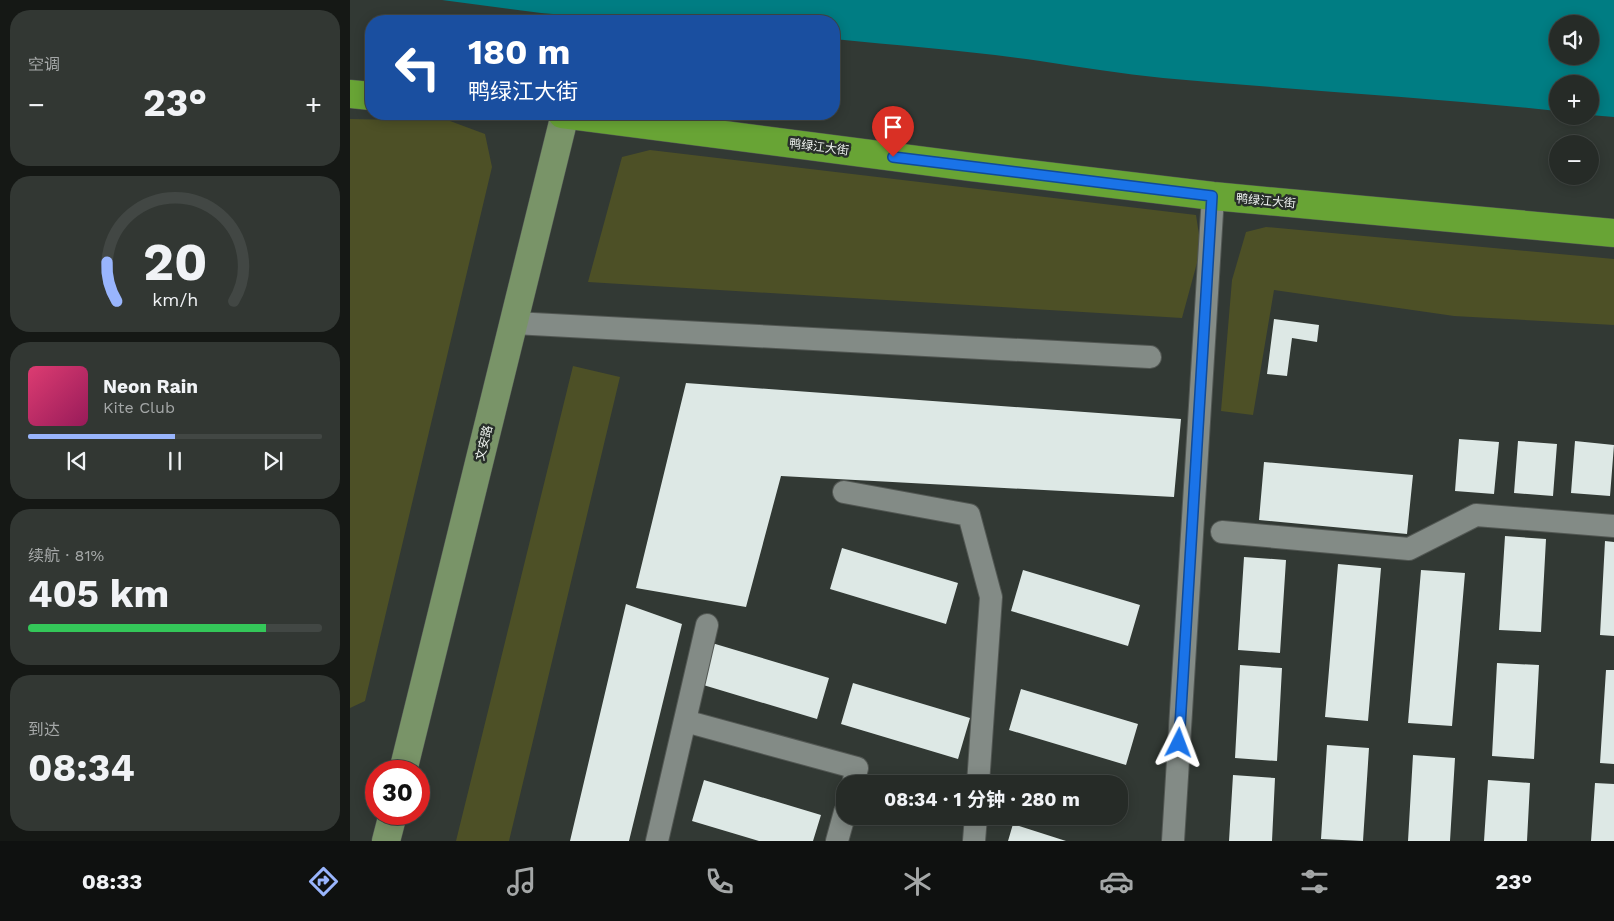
<!DOCTYPE html>
<html lang="zh">
<head>
<meta charset="utf-8">
<style>
	body { margin:0; font-family:"Work Sans","Noto Sans SC",sans-serif; background:#323733; color:#f1f3f6; height:100vh; display:flex; flex-direction:column; font-size:19px; white-space:nowrap }
	* { box-sizing:border-box; margin:0 }
	p { font-size:16px; color:#a4a7a7 }
	.icon { flex:none; width:28px; height:28px; fill:none; stroke:currentColor; stroke-width:2; stroke-linecap:round; stroke-linejoin:round }
	.map { position:relative; flex:1; overflow:hidden }
	.panel { display:flex; flex-direction:column; gap:10px; padding:10px; background:#151815; width:350px }
	.panel>* { flex:none }
	.hud { position:absolute; left:15px; top:15px; width:475px; height:105px; border-radius:20px; box-shadow:0 2px 12px #0003,0 0 0 1px #424744; background:#1a4fa0; color:#fff; overflow:hidden }
	.controls { position:absolute; left:1199px; top:15px; display:grid; gap:10px }
	.controls a { display:grid; place-items:center; width:50px; height:50px; border-radius:50%; background:#262b27; box-shadow:0 2px 12px #0003,0 0 0 1px #424744; font-size:25px }
	.speed { position:absolute; left:15px; top:760px; display:flex; gap:10px; font-size:25px; font-weight:700; text-align:center }
	.speed>* { display:grid; place-content:center; width:65px; height:65px; border-radius:50%; background:#262b27; box-shadow:0 2px 12px #0003,0 0 0 1px #424744; line-height:1 }
	.speed .limit { border:8px solid #d22; background:#fff; color:#111 }
	.pin { position:absolute; display:grid; place-items:center; width:42px; height:42px; color:#fff; margin:-51px -21px; border-radius:50% 50% 50% 0; rotate:-45deg; box-shadow:0 0 5px #0007 }
	.pin .icon { rotate:45deg }
	.me { position:absolute; width:55px; margin:-28px; rotate:3deg; stroke-linejoin:round; filter:drop-shadow(0 0 4px #0008) }
	.turn { display:flex; align-items:center; gap:18px; height:105px; padding:0 20px; font-size:22px }
	.turn .icon { width:65px; height:65px; stroke-width:2.5 }
	.turn b { display:block; font-size:35px; line-height:42px }
	.big { font-size:38px; font-weight:700; line-height:1.1 }
	.panel .card { flex:1; display:flex; flex-direction:column; justify-content:center; gap:8px; min-width:0; padding:0 18px; border-radius:20px; background:#323733 }
	.panel .dial { align-items:center; gap:0 }
	.dial svg { height:130px; overflow:visible; fill:none; stroke:#424744; stroke-width:7; stroke-linecap:round; text-anchor:middle }
	.dial text { fill:#f1f3f6; stroke:none }
	.song { display:flex; align-items:center; gap:15px }
	.cover { width:60px; height:60px; border-radius:8px; background:linear-gradient(135deg,hsl(340 70% 55%),hsl(330 70% 35%)) }
	.played { height:5px; border-radius:2px; background:linear-gradient(90deg,#99b5fd 50%,#424744 50%) }
	.keys { display:flex; justify-content:space-around; direction:ltr }
	.heat { display:flex; justify-content:space-between; align-items:center; font-size:28px; direction:ltr }
	.charge { height:8px; border-radius:4px; background:linear-gradient(90deg,#34c759 81%,#424744 0) }
	.trip { position:absolute; left:486px; top:775px; width:292px; height:50px; border-radius:20px; background:#262b27; box-shadow:0 2px 12px #0003,0 0 0 1px #424744; font-weight:700; line-height:50px; text-align:center }
	.tab-bar { display:flex; height:80px; justify-content:space-around; align-items:center; background:#0f1110; color:#a4a7a7 }
	.tab-bar .icon { width:35px; height:35px }
	.tab-bar .current { color:#99b5fd }
	.tab-bar b { font-size:22px; color:#f1f3f6 }
	main { display:flex; flex:1; min-height:0 }
	.map>svg:first-child { display:block }
	.green { fill:#4d5026 }
	.water { fill:#007d83; fill-rule:evenodd }
	.building { fill:#dde8e5 }
	.lines { fill:none; stroke-linecap:round; stroke-linejoin:round }
	.minor-casing { stroke:#525753; stroke-width:24 }
	.secondary-casing { stroke:#525753; stroke-width:29 }
	.trunk-casing { stroke:#525753; stroke-width:29 }
	.minor { stroke:#838b86; stroke-width:22 }
	.secondary { stroke:#799468; stroke-width:28 }
	.trunk { stroke:#68a435; stroke-width:28 }
	.route-casing { stroke:#114b97; stroke-width:12 }
	.route { stroke:#1a73e8; stroke-width:9 }
	.labels { text-anchor:middle; stroke-width:5; stroke-linejoin:round; paint-order:stroke }
	.street-label { font-size:12px; fill:#f0f4f1; stroke:#282f2a }
</style>
</head>
<body>
<main>
<section class="panel">
<div class="card"><p>空调</p>
<div class="heat"><a>−</a><b class="big">23°</b><a>+</a></div>
</div>
<div class="card dial"><svg viewBox="0 0 100 80">
<path d="M14 69A42 42 0 1 1 86 69"/>
<path d="M14 69A42 42 0 0 1 8 45" stroke="#99b5fd"/>
<text x="50" y="56" font-size="32" font-weight="700">20</text>
<text x="50" y="72" font-size="11">km/h</text>
</svg></div>
<div class="card">
<div class="song"><i class="cover"></i><div><b>Neon Rain</b><p>Kite Club</p></div></div>
<div class="played"></div>
<div class="keys"><svg class="icon" aria-label="previous" viewBox="0 0 24 24"><path d="M18 5L8 12l10 7zM5 5v14"/></svg><svg class="icon" aria-label="pause" viewBox="0 0 24 24"><path d="M8 5v14M16 5v14"/></svg><svg class="icon" aria-label="next" viewBox="0 0 24 24"><path d="M6 5l10 7-10 7zM19 5v14"/></svg></div>
</div>
<div class="card"><p>续航 · 81%</p><b class="big">405 km</b><div class="charge"></div></div>
<div class="card"><p>到达</p><b class="big">08:34</b></div>
</section>
<div class="map">
<svg width="1264" height="841" viewBox="0 0 1264 841">
	<rect width="100%" height="100%" fill="#323934"/>
	<path class="green" d="M0,119L100,121L135,134L142,167L15,701L0,708Z
		M300,150L846,215L851,248L832,318L238,282L272,157Z
		M916,227L1264,259V325L1104,316L924,290L903,415L871,411L882,280L896,232Z
		M223,366L270,377L159,841H106Z"/>
	<path class="water" d="M92,0H1264V117L1240,115V84H1208L1207,111C1076,97 945,90 813,78C772,74 731,67 690,61C622,51 552,46 484,39V21H285L191,13ZM1208,24H1240V56H1208Z"/>
	<path class="building" d="M924,319L969,325L967,342L942,338L937,376L917,374Z
		M336,383L831,419L824,497L431,476L396,607L286,588Z
		M1109,439L1149,442L1144,494L1105,491Z
		M1168,441L1207,444L1203,496L1164,493Z
		M1225,441L1264,445L1260,496L1221,493Z
		M914,462L1063,475L1057,534L909,520Z
		M1155,536L1196,539L1191,632L1149,630Z
		M1255,541L1264,542V636L1250,635Z
		M492,548L608,583L596,624L480,589Z
		M894,557L936,560L930,653L888,650Z
		M988,564L1031,568L1018,721L975,717Z
		M673,570L790,605L778,646L661,611Z
		M1071,570L1115,573L1102,726L1058,723Z
		M276,604L332,624L279,841H220Z
		M362,643L479,678L467,719L350,684Z
		M1147,663L1189,665L1184,759L1142,756Z
		M890,665L932,668L927,761L885,758Z
		M1256,670H1264V764L1250,763Z
		M503,683L620,718L608,759L491,724Z
		M671,689L788,724L776,765L659,730Z
		M977,745L1019,748L1013,841L971,839Z
		M1063,755L1105,758L1100,841H1058Z
		M883,775L925,778L922,841H879Z
		M354,780L471,815L463,841H409L342,821Z
		M1138,780L1180,783L1177,841H1134Z
		M1245,783L1264,784V841H1241Z
		M663,824L716,841H658Z"/>
	<g class="lines">
		<defs>
			<path id="minor" d="M164,323L800,357
				M494,492L619,515L641,597L628,784
				M872,532L1059,549L1126,515L1264,526
				M335,721L507,768L503,784
				M307,841L357,625
				M487,841L495,812
				M624,841L626,816
				M823,841L863,196"/>
			<path id="secondary" d="M53,771L215,114
				M36,841L43,814"/>
			<path id="trunk" d="M0,94L21,96
				M212,114L621,167L863,196L1264,233"/>
		</defs>
		<use href="#minor" class="minor-casing"/>
		<use href="#secondary" class="secondary-casing"/>
		<use href="#trunk" class="trunk-casing"/>
		<use href="#minor" class="minor"/>
		<use href="#secondary" class="secondary"/>
		<use href="#trunk" class="trunk"/>
	</g>
	<g class="lines">
		<defs>
			<path id="route" d="M543,157L862,196L829,743"/>
		</defs>
		<use href="#route" class="route-casing"/>
		<use href="#route" class="route"/>
	</g>
	<g class="labels">
		<g class="street-label">
			<text transform="translate(469 147) rotate(7)" y="4">鸭绿江大街</text>
			<text transform="translate(916 201) rotate(5)" y="4">鸭绿江大街</text>
			<text transform="translate(134 443) rotate(-76)" y="4">文安路</text>
		</g>
	</g>
</svg>
<div class="controls">
<a><svg class="icon" aria-label="sound" viewBox="0 0 24 24"><path d="M4 9h4l5-4v14l-5-4H4zM17 9q2 3 0 6"/></svg></a>
<a>+</a>
<a>−</a>
</div>
<div class="speed"><div class="limit">30</div></div>
<div class="pin" style="left:543px;top:157px;background:#d93025"><svg class="icon" aria-label="arrive" viewBox="0 0 24 24"><path d="M6 21V4h12l-3 4 3 4H6"/></svg></div>
<svg class="me" style="left:829px;top:743px" viewBox="-20 -20 40 40"><path d="M0-17L14 15 0 8-14 15z" fill="#1a73e8" stroke="#fff" stroke-width="4"/></svg>
<div class="trip">08:34 · 1 分钟 · 280 m</div>
<div class="hud">
<div class="turn"><svg class="icon" aria-label="left" viewBox="0 0 24 24"><path d="M17 20v-9H6M10 6l-5 5 5 5"/></svg><div><b>180 m</b>鸭绿江大街</div></div>
</div>
</div>
</main>
<nav class="tab-bar">
<b>08:33</b>
<svg class="icon current" aria-label="directions" viewBox="0 0 24 24"><path d="M12 3l9 9-9 9-9-9zM9 14v-3h6M13 9l2 2-2 2"/></svg>
<svg class="icon" aria-label="music" viewBox="0 0 24 24"><path d="M9 18V5l10-2v13"/><circle cx="6" cy="18" r="3"/><circle cx="16" cy="16" r="3"/></svg>
<svg class="icon" aria-label="phone" viewBox="0 0 24 24"><path d="M5 4h4l2 5-3 2q2 4 5 5l2-3 5 2v4C11 20 4 13 5 4z"/></svg>
<svg class="icon" aria-label="climate" viewBox="0 0 24 24"><path d="M12 3v18M4 7l16 10M4 17L20 7"/></svg>
<svg class="icon" aria-label="car" viewBox="0 0 24 24"><path d="M5 17H2v-5l4-1 3-4h7l3 4 3 1v5h-3M9 17h6M6 11h13"/><circle cx="7" cy="17" r="2"/><circle cx="17" cy="17" r="2"/></svg>
<svg class="icon" aria-label="filters" viewBox="0 0 24 24"><path d="M4 7h16M4 17h16"/><circle cx="9" cy="7" r="2"/><circle cx="15" cy="17" r="2"/></svg>
<b>23°</b>
</nav>
</body>
</html>
